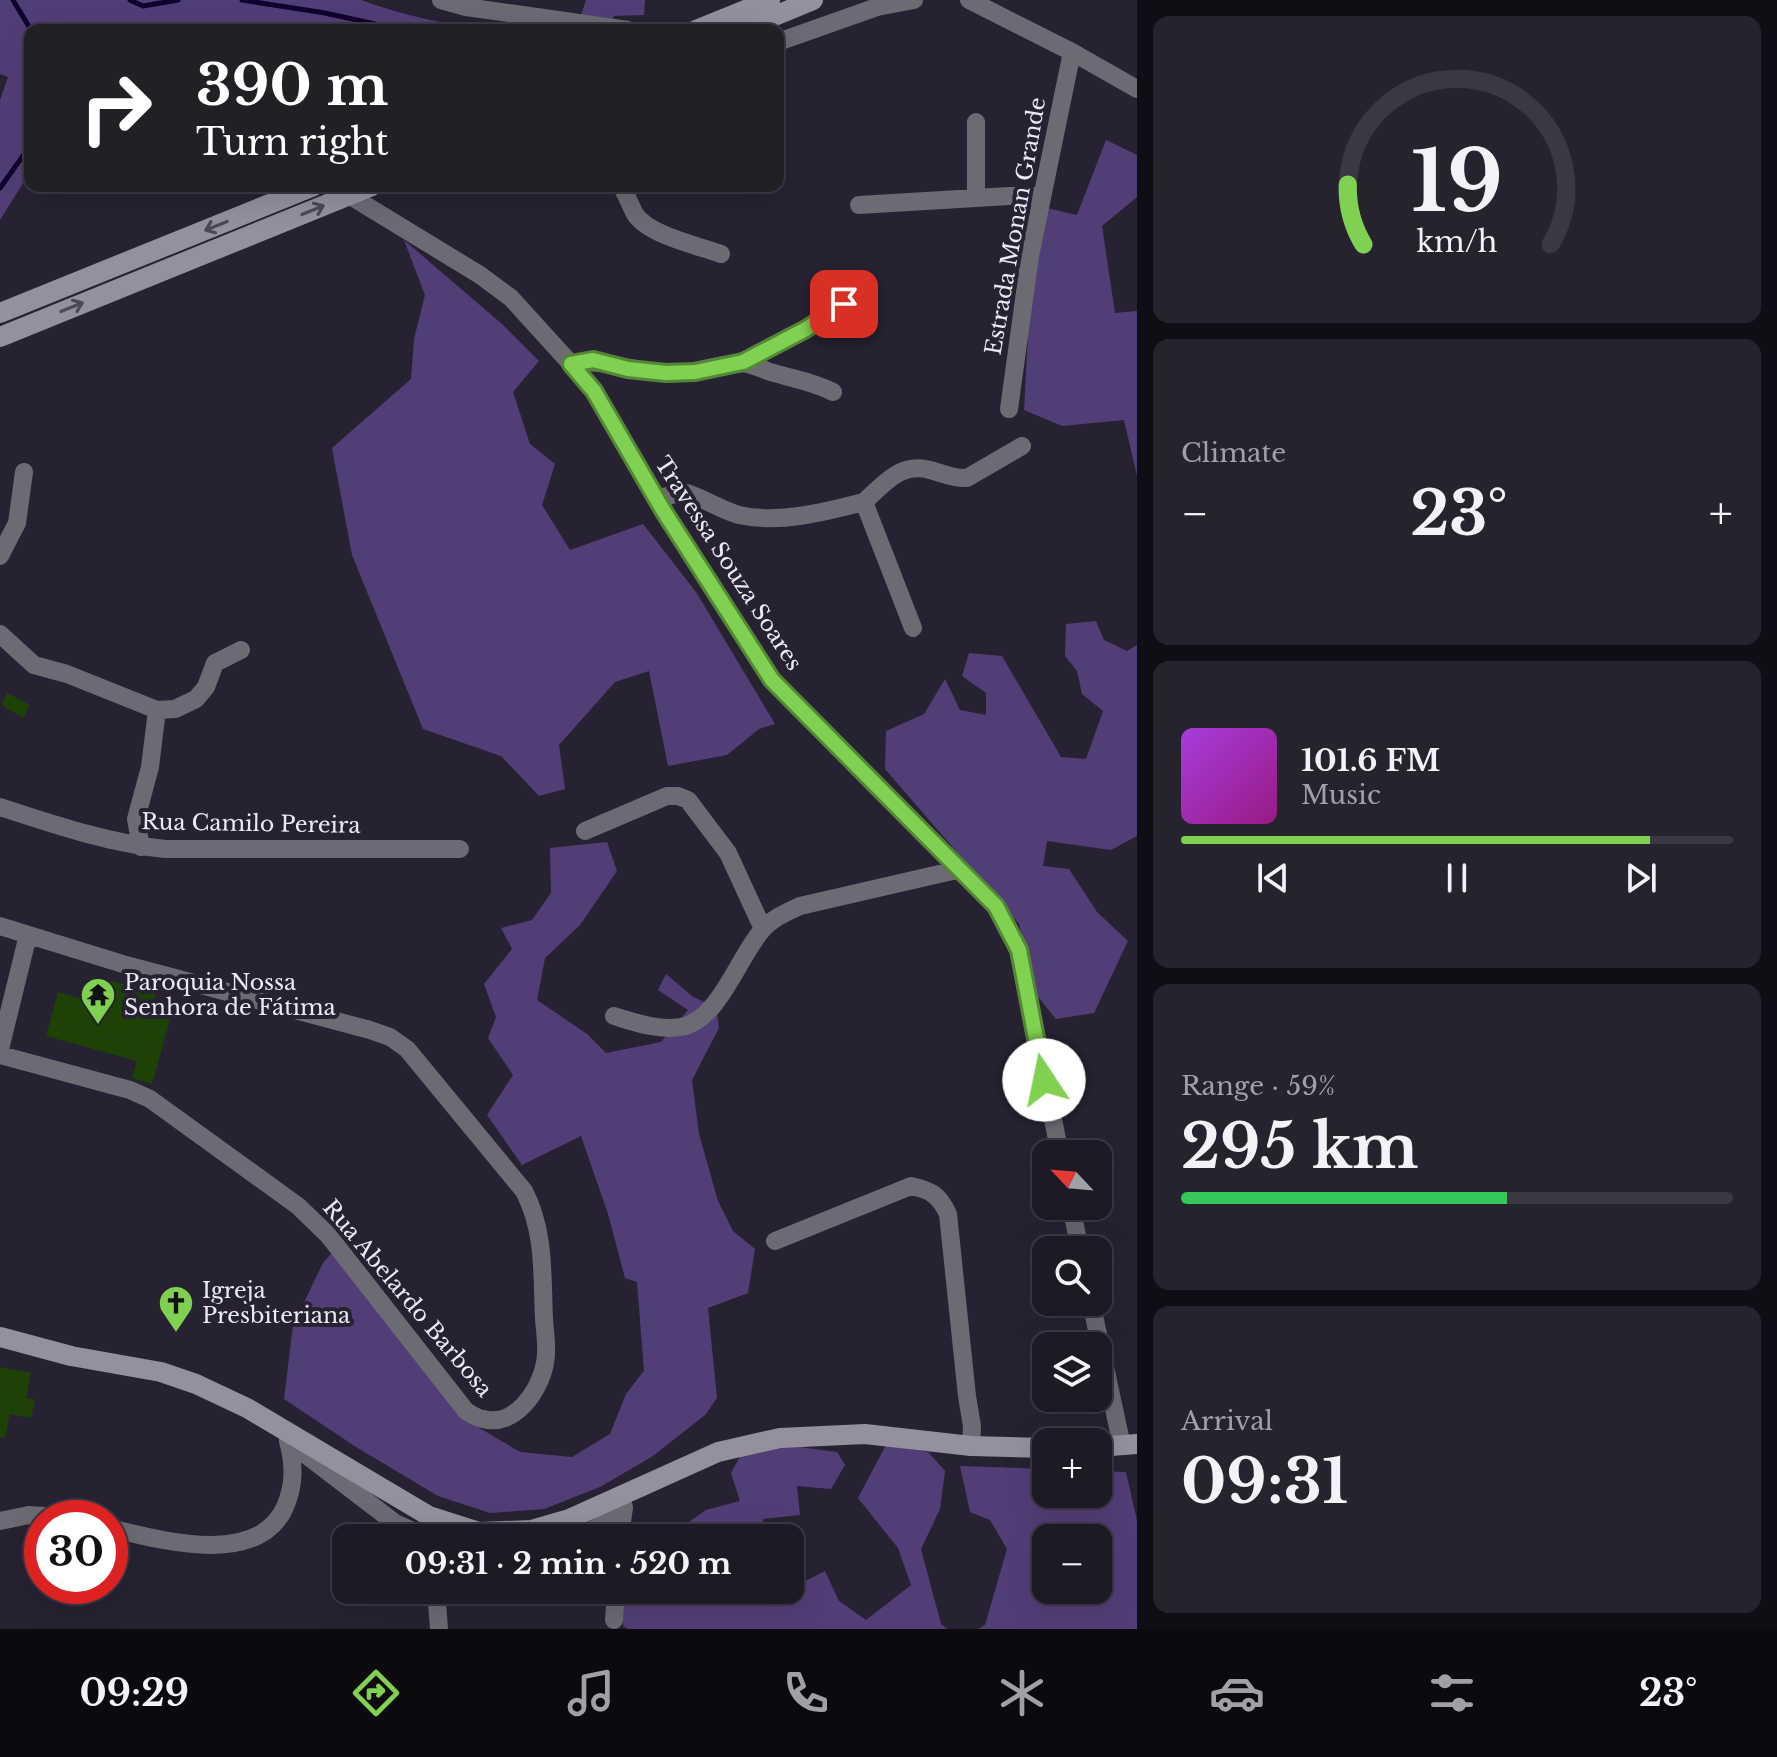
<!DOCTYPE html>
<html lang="en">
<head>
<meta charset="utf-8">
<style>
	body { margin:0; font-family:"Libre Baskerville",serif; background:#25232e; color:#f1f3f6; height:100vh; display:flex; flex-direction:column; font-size:30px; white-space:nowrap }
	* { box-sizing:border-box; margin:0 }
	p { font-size:26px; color:#a0a1a7 }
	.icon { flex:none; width:44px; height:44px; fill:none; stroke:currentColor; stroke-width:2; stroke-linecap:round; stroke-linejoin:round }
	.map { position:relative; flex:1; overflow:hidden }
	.sheet { display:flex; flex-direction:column; gap:16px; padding:16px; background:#100e15; width:640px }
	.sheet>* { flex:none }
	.guide { position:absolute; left:24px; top:24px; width:760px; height:168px; border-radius:16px; box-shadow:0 8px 32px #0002,0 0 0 2px #3b3843; background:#202124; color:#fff; overflow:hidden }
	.needle { width:52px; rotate:296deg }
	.tools { position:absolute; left:1032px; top:1140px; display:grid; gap:16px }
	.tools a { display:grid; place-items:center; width:80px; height:80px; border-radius:16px; background:#1d1a26; box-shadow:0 8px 32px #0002,0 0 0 2px #3b3843; font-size:40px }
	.speed { position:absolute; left:24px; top:1500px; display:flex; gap:16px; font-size:40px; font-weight:700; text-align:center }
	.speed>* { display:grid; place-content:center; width:104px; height:104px; border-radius:50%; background:#1d1a26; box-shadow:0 8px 32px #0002,0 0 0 2px #3b3843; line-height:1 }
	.speed .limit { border:12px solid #d22; background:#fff; color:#111 }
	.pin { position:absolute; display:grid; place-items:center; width:68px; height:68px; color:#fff; margin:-34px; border-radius:16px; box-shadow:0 4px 12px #0006 }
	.me { position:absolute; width:88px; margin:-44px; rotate:349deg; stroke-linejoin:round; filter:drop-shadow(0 0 6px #0008) }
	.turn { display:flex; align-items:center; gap:28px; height:168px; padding:0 40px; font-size:36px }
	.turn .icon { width:104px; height:104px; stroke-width:2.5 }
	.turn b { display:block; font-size:56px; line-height:68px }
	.big { font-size:60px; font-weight:800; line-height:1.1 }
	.sheet .widget { flex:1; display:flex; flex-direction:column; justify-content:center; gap:12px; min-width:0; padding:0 28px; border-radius:16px; background:#25232e }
	.sheet .dial { align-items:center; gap:0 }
	.dial svg { height:208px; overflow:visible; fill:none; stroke:#3b3843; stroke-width:7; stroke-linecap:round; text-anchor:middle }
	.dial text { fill:#f1f3f6; stroke:none }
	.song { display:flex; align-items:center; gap:24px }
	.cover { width:96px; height:96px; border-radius:12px; background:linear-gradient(135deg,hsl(280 70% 55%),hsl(310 70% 35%)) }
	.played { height:8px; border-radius:4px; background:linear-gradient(90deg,#80d051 85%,#3b3843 85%) }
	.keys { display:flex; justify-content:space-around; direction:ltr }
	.heat { display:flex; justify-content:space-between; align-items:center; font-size:44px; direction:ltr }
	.charge { height:12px; border-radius:6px; background:linear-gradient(90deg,#34c759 59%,#3b3843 0) }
	.trip { position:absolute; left:332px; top:1524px; width:472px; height:80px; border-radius:16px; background:#1d1a26; box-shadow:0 8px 32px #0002,0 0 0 2px #3b3843; font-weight:800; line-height:80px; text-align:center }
	.tab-bar { display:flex; height:128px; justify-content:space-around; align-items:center; background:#0c0a0f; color:#a0a1a7 }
	.tab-bar .icon { width:56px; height:56px }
	.tab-bar .current { color:#80d051 }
	.tab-bar b { font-size:36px; color:#f1f3f6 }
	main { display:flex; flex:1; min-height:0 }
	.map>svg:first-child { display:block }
	.forest { fill:#523e77; fill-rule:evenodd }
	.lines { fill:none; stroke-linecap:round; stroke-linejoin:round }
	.stream { stroke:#12002c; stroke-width:5 }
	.building { fill:#1e4105 }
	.lane { stroke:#6c6a72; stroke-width:9 }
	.street { stroke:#6c6a72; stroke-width:18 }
	.secondary { stroke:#94909e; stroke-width:20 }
	.oneway { stroke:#4d4858 }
	.route-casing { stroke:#538735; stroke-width:20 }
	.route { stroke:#80d051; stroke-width:14 }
	.labels { text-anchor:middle; stroke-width:8; stroke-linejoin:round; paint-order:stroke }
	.street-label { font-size:22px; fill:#ece9f5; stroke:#272232 }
	.poi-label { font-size:22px; fill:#ece9f5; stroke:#272232; text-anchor:start }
</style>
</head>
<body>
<main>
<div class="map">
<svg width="1137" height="1629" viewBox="0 0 1137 1629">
	<rect width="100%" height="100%" fill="#272232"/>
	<path class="forest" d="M0,0H361C405,16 451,26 498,30H30V172L0,220V100L8,77L0,74Z
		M586,0H645L644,15L614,16L607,30H576Z
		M1106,140L1137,155V197L1102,226L1115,313L1137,311V476L1124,420L1062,426L1024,410L1030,298L1046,208L1077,215Z
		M404,240L502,324L539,361L513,392L530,444L555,464L542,505L570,550L643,524L696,592L775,724L759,729L727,755L668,766L649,671L615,682L559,745L565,789L539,796L501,756L423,729L352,555L332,448L411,379L414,339L425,295Z
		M1096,621L1104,640L1127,651L1137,645V836L1111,850L1047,841L1043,866L1069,869L1097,912L1128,941L1094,1013L1056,1019L1038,997L1019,924L885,769L886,731L924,714L945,679L960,710L986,715V693L962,676L969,653L1002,656L1061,757L1086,759L1103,711L1082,694L1077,671L1065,656L1066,624Z
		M607,842L617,871L580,925L545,958L537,1000L587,1034L606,1053L661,1042L688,1010L658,990L666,974L693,997L716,1007L719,1028L692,1080L699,1134L718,1201L733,1231L755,1249L748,1293L708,1308L717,1398L705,1415L653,1456L600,1487L544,1509L490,1513L438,1496L356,1447L284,1399L293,1325L323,1263L333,1251L471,1423L520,1452L572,1457L610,1434L626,1394L644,1371L637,1282L625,1278L608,1214L581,1136L522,1165L487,1115L513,1075L488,1038L496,1017L484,984L512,949L501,928L532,920L551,893L550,848Z
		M784,1445L837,1452L845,1465L831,1489L797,1486L800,1515L763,1519V1538H639V1528L679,1529L706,1510L740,1501L731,1473L743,1451Z
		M886,1445L928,1452L945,1471L940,1509L921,1549L941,1624L947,1629H628L623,1626L622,1590L786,1591L825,1571L839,1601L866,1620L911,1585L898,1548L858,1498Z
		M960,1466L1046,1469V1494H1098V1471L1126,1472L1137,1521V1629H978L985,1625L1007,1549L990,1520L970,1512ZM1098,1538V1590H1046V1538Z"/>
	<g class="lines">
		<path class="stream" d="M13,0L31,30
			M130,0L143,6L178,0
			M242,0L325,13L402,30
			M0,188L30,146"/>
	</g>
	<path class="building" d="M7,693L30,705L23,718L1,705Z
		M96,977L156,992L151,1010L171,1016L152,1084L132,1078L137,1061L46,1036L58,992L90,1001Z
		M0,1367L31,1373L26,1398L35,1400L31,1418L10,1414L5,1438L0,1437Z"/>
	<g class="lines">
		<path class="lane" d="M746,360L806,329L863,292"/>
		<path class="street" d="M441,0L466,7L628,30
			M969,0L1072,52L1137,89
			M778,42L877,7L914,0
			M334,186L480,275L511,298L571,364L594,391L663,510L772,680L996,906L1019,950L1060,1154
			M621,186C627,195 630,205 635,214C648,235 699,246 721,254
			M976,198V122
			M859,205L1009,196H1041
			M571,364C605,358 630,371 664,373C690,375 713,365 738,363C750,362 762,370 774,373C794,379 814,382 833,392
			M1009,409L1030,256L1072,52
			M657,499L678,493H687C705,499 721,510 739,515C779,524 825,512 864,502
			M0,556L17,523L24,472
			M913,628L864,502C884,484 900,462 930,470C942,473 954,479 967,478L1022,446
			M0,634L34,665L67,674L157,710L175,709L196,699L206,687L215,663L241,650
			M0,807C55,825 108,843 165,849H460
			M585,831L667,796H678L688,800L728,853L763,929
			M141,847L136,819L150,767L157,710
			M0,926L126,965L370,1030L390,1037L407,1049L524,1191C545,1231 542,1275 544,1319C545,1333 548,1349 545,1363C540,1390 515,1428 483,1419C477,1418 471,1414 466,1411L328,1235L298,1206L150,1099L130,1090L0,1055
			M614,1016C634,1022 659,1031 681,1027C719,1021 739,955 763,929C773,918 787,912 800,906L961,869
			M0,1049L28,935
			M1071,1206L1080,1250
			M775,1241L911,1186C931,1190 939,1195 948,1214L967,1396L972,1426L971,1446
			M1091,1302L1122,1446
			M288,1441L395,1523L405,1538
			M0,1521L29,1515L75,1518
			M395,1523L428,1538
			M110,1528C160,1540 258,1568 285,1507C295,1484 294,1464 288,1441
			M578,1538L622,1513
			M620,1538L624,1507
			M436,1590L439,1629
			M614,1620L616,1590"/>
		<path class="secondary" d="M696,30L770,0
			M741,30L813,0
			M0,313L314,186
			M0,337L372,186
			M0,1337L71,1356L161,1372L196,1384L247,1408L429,1516L479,1532L531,1530L569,1519L718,1452L780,1438L865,1434L971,1446L1046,1448
			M1098,1447L1137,1444"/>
	</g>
	<defs><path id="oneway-shaft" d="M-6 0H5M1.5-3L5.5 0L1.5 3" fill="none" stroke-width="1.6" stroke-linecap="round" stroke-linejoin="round" transform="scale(2)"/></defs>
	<g class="oneway">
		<use href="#oneway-shaft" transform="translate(313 210) rotate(-22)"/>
		<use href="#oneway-shaft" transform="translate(216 226) rotate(158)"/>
		<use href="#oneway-shaft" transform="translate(72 307) rotate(-22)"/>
	</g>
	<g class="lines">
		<defs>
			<path id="route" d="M844,304L806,329L743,362L695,372L666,373L628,369L593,360L571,364L594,391L663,510L772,680L996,906L1019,950L1044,1080"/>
		</defs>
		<use href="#route" class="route-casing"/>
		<use href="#route" class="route"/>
	</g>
	<defs>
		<symbol id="temple-pin" viewBox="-11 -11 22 30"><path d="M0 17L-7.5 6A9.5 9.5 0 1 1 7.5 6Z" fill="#80d051" stroke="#272232"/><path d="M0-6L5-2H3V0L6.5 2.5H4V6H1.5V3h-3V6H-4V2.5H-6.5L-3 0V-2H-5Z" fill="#111"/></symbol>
		<symbol id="church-pin" viewBox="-11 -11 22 30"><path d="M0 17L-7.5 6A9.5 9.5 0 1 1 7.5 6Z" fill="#80d051" stroke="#272232"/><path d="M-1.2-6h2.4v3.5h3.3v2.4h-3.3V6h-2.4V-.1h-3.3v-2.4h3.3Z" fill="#111"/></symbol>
	</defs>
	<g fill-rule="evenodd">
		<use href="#temple-pin" x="78" y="975" width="40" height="54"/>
		<use href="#church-pin" x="156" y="1283" width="40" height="54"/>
	</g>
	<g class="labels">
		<g class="street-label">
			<text transform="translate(1015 226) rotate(-80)" y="8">Estrada Monan Grande</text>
			<text transform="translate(729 563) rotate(57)" y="8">Travessa Souza Soares</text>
			<text transform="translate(251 823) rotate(1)" y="8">Rua Camilo Pereira</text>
			<text transform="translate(408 1298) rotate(50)" y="8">Rua Abelardo Barbosa</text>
		</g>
		<g class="poi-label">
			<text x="124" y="990">Paroquia Nossa<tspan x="124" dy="25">Senhora de Fátima</tspan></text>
			<text x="202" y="1298">Igreja<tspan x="202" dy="25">Presbiteriana</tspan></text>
		</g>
	</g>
</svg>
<div class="tools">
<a><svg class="needle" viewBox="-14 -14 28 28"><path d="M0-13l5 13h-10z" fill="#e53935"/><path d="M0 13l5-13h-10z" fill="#a0a1a7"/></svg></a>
<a><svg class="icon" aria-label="search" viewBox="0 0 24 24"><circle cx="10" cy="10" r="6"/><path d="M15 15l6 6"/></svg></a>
<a><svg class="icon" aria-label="layers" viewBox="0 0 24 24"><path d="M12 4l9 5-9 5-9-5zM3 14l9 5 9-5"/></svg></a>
<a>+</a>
<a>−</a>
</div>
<div class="speed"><div class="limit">30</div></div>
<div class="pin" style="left:844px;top:304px;background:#d93025"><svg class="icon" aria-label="arrive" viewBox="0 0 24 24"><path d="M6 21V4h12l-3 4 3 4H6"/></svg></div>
<svg class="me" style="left:1044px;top:1080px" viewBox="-20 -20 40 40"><circle r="19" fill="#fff"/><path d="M0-13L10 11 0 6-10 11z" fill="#80d051"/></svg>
<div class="trip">09:31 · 2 min · 520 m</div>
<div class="guide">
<div class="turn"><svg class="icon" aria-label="right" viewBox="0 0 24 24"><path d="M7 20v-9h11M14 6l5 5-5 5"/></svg><div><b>390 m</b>Turn right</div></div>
</div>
</div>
<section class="sheet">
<div class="widget dial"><svg viewBox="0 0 100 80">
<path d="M14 69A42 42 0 1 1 86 69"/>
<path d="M14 69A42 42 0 0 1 8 46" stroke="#80d051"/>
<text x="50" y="56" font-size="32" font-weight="700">19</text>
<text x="50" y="72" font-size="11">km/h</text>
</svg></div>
<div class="widget"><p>Climate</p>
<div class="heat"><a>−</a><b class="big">23°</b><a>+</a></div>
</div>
<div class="widget">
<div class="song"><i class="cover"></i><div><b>101.6 FM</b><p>Music</p></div></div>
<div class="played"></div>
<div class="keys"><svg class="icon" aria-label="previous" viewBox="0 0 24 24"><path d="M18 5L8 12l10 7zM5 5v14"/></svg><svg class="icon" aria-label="pause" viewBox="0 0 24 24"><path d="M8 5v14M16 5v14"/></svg><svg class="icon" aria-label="next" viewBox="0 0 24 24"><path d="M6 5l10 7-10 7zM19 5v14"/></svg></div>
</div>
<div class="widget"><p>Range · 59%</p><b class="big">295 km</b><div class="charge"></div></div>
<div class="widget"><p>Arrival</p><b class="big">09:31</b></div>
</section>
</main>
<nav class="tab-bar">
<b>09:29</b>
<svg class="icon current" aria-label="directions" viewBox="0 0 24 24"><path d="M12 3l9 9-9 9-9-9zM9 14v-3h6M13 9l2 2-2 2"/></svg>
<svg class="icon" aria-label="music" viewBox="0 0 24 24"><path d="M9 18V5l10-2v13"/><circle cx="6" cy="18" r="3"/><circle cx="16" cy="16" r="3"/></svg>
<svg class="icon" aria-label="phone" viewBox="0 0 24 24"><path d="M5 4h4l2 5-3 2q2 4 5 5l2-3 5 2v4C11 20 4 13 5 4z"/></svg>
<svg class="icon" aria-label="climate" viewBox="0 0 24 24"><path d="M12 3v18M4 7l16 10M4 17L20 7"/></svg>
<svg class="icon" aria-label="car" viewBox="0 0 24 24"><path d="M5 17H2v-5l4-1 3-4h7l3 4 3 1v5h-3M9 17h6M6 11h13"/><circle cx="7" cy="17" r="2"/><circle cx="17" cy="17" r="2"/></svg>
<svg class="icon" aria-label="filters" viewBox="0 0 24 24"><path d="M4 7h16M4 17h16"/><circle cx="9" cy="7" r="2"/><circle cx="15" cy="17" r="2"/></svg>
<b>23°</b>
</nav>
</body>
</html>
